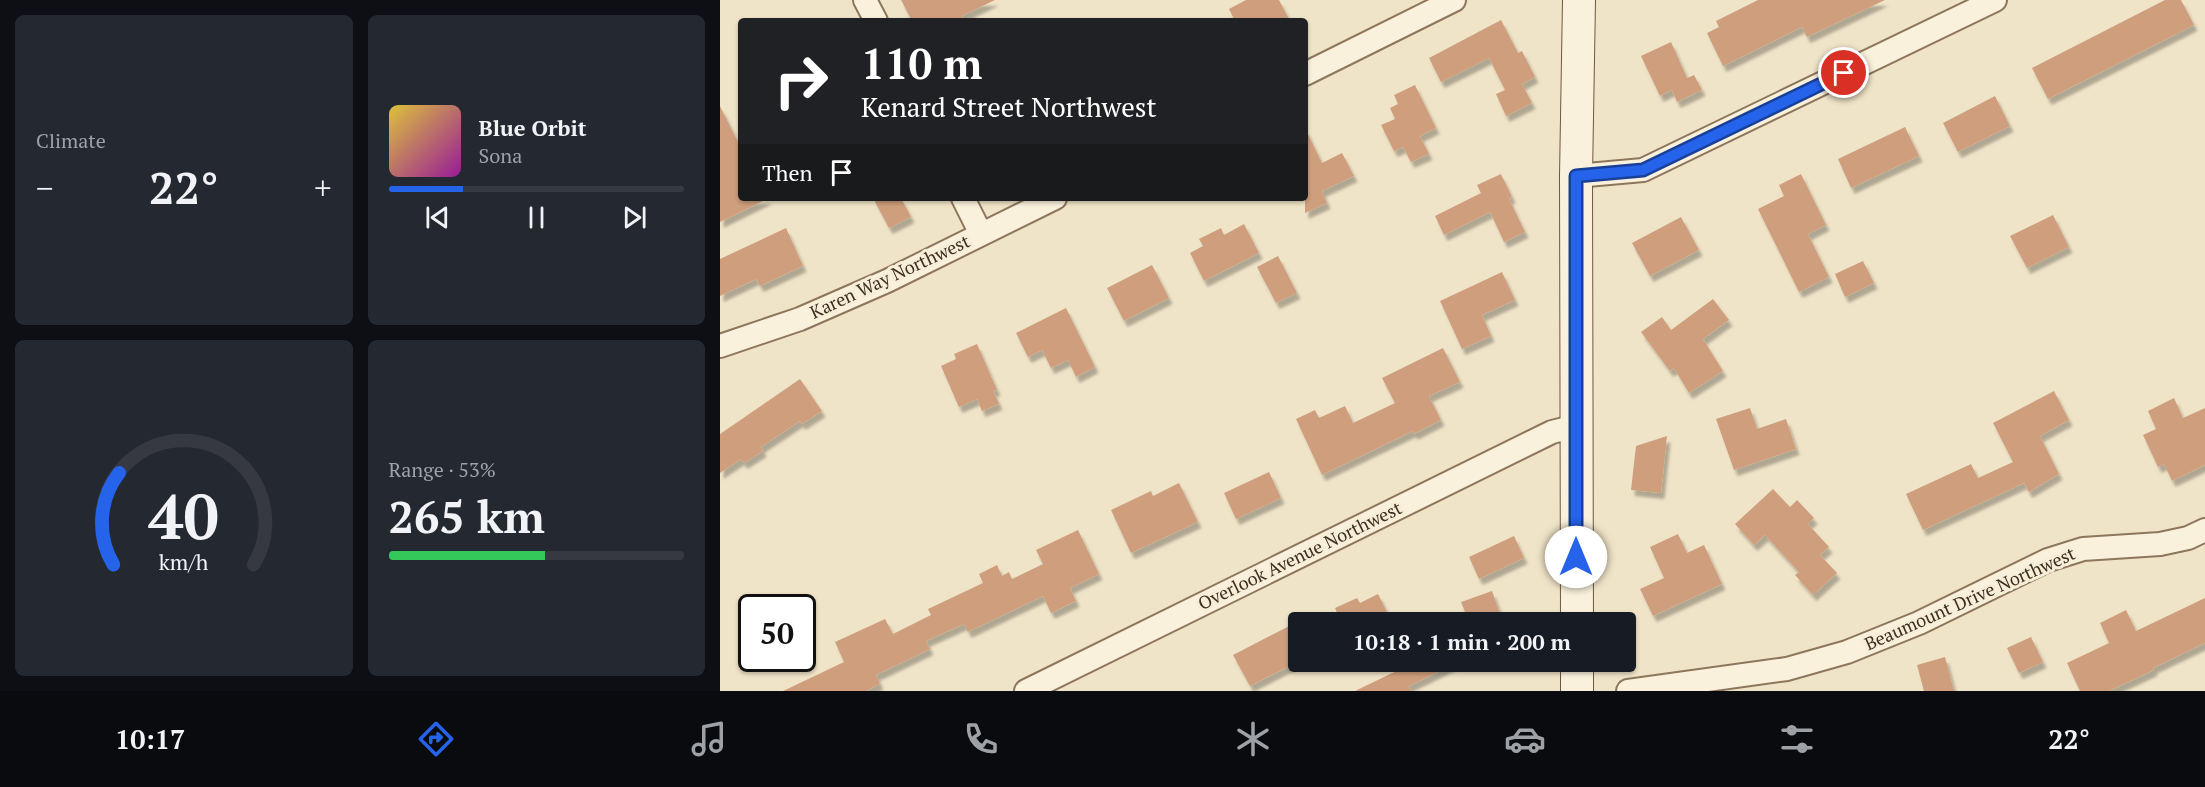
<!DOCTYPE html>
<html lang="en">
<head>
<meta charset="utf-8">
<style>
	body { margin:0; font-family:"PT Serif",serif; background:#242831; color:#f1f3f6; height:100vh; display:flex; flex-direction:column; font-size:22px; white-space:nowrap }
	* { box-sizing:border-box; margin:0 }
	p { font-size:20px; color:#9ea1a6 }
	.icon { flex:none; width:33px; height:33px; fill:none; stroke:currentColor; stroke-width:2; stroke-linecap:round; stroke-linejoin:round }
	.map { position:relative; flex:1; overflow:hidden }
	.sheet { display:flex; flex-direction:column; gap:15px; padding:15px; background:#0d0f14; width:720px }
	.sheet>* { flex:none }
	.guide { position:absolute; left:18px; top:18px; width:570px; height:183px; border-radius:6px; box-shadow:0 2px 4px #0004; background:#202124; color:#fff; overflow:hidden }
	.speed { position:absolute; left:18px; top:594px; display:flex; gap:12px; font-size:30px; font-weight:700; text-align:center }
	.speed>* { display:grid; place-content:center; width:78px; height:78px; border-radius:50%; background:#171b24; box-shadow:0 2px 4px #0004; line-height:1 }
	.speed .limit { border:3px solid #111; border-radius:9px; background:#fff; color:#111 }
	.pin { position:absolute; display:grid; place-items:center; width:51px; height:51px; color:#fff; margin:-26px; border:3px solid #fff; border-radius:50%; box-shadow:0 2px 6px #0007 }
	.me { position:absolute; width:66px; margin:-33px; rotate:0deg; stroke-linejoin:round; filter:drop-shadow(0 0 4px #0008) }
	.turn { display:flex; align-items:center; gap:21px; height:126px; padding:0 24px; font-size:27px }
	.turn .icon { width:78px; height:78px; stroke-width:2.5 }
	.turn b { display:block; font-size:42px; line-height:51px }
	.then { display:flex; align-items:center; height:57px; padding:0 24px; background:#0003; gap:12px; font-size:22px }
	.big { font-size:45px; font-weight:700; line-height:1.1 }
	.sheet .tile { flex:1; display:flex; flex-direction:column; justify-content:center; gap:9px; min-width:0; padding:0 21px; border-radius:9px; background:#242831 }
	.sheet .dial { align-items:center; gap:0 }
	.dial svg { height:156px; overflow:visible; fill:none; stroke:#363941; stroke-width:7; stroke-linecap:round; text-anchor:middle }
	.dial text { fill:#f1f3f6; stroke:none }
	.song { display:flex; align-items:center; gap:18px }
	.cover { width:72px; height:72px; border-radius:9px; background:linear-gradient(135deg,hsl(50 70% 55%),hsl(300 70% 35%)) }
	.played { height:6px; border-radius:3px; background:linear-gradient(90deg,#2563eb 25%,#363941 25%) }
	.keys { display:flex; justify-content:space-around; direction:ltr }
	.heat { display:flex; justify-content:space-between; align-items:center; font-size:33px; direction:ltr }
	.charge { height:9px; border-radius:4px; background:linear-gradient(90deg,#34c759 53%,#363941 0) }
	.sheet .tiles { flex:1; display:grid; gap:15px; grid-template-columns:repeat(2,1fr) }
	.trip { position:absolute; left:568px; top:612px; width:348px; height:60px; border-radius:6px; background:#171b24; box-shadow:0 2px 4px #0004; font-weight:700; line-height:60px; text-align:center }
	.tab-bar { display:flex; height:96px; justify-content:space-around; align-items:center; background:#090b0e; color:#9ea1a6 }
	.tab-bar .icon { width:42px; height:42px }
	.tab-bar .active { color:#2563eb }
	.tab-bar b { font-size:27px; color:#f1f3f6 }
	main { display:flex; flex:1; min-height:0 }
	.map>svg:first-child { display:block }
	.building { fill:#cf9f7d; filter:url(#shadow) }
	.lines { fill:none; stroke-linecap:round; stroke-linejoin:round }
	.street-casing { stroke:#8d765c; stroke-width:26 }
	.secondary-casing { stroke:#6f573f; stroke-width:34 }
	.street { stroke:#faf1dc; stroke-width:22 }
	.secondary { stroke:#faf1dc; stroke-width:32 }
	.route-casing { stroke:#184099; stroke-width:15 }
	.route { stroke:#2563eb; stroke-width:10 }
	.labels { text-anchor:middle; stroke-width:6; stroke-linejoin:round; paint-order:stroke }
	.street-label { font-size:18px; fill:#3d2e20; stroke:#f7eed8 }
</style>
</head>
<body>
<main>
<section class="sheet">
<div class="tiles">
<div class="tile"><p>Climate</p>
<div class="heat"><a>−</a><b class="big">22°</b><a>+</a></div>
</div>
<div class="tile">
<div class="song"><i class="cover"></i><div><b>Blue Orbit</b><p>Sona</p></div></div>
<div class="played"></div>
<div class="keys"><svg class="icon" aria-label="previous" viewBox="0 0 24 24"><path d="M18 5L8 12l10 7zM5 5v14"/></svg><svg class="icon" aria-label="pause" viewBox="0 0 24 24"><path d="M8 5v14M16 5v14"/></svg><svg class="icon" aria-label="next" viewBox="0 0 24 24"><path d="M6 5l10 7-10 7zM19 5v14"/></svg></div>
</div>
<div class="tile dial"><svg viewBox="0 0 100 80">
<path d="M14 69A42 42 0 1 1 86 69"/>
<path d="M14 69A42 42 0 0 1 17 22" stroke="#2563eb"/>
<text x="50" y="56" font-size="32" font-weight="700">40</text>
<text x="50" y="72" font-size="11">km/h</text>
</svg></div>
<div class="tile"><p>Range · 53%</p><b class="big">265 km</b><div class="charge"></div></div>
</div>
</section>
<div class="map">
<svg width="1485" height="691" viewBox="0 0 1485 691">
	<defs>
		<filter id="shadow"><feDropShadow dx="3.5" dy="6" stdDeviation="1.5" flood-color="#0004"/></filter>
	</defs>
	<rect width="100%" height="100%" fill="#f0e4c8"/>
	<path class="building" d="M181,0H275L242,16L244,21H192Z
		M526,0H559L570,21H515L509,9Z
		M1038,0H1165L1087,37L1082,27L1003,66L987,33L999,27L996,21Z
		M1445,0H1461L1474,25L1328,99L1312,68Z
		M781,20L798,53L802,51L815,77L802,84L812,103L786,116L776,94L785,90L769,58L721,82L709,58Z
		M951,42L967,78L974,75L982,90L957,102L952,90L940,96L921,56Z
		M695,85L716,128L700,136L709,154L691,162L683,147L674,151L661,125L675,119L670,108L678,104L674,95Z
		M1275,96L1290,126L1238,152L1223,123Z
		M0,106L21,148V198H49L0,222Z
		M1185,127L1199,156L1131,188L1118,159Z
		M585,128L602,163L622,153L634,176L602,191L607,203L585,213Z
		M781,174L792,197L789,199L805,232L784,242L770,212L724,235L715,216L761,193L757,185Z
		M1081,174L1106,225L1088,234L1109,277L1079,292L1038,209L1064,196L1059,185Z
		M153,198H181L191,217L169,228Z
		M1333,215L1349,247L1307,268L1290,236Z
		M961,217L979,250L930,276L912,243Z
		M524,224L539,253L484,281L470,253L483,246L479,239L501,228L504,235Z
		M66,228L83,266L40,286L36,279L0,296V259Z
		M558,256L577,293L556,303L537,267Z
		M1143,261L1154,283L1125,297L1115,274Z
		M432,265L449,298L404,321L387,288Z
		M782,272L795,300L762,315L771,336L742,349L720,301Z
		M993,299L1009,320L983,339L1003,371L969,393L954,368L950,371L921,332L942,317L951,330Z
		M346,308L375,367L356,377L348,360L331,368L322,350L308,357L296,333Z
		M257,344L277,390L273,391L279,404L262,411L257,399L239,407L221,366L236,359L234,354Z
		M723,348L740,382L709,396L721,420L694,434L693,431L602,475L576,419L595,410L599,418L625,406L633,423L675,403L662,378Z
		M80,379L102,411L82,424L80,421L41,447L43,451L24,463L21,459L0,473V434Z
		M1334,391L1349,420L1320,436L1339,474L1309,492L1304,483L1203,530L1186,494L1251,464L1258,478L1293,462L1273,423Z
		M1454,398L1463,418L1485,408V465L1452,481L1444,464L1438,467L1423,435L1436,429L1428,411Z
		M1030,408L1037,429L1066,419L1076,449L1014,470L996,419Z
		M947,436L941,493L911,490L916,446Z
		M549,472L561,498L516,519L504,493Z
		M459,483L478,522L411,553L391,510L431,491L433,496Z
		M1053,489L1070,507L1077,500L1094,518L1088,524L1109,547L1100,555L1117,573L1093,595L1075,575L1079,572L1045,535L1034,545L1015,524Z
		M358,530L379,574L350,588L356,601L331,613L323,596L248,632L244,624L206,641L210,649L156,675L160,684L146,691H63L124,662L115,642L165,619L173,634L211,615L208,609L263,583L259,574L277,565L282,576L289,572L292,579L323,564L316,550Z
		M958,534L967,553L984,545L1002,584L933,616L920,589L944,578L930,547Z
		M794,536L804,558L759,579L749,557Z
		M772,591L783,622H749L741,602Z
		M658,594L669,616L654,622H621L615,608L637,598L640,603Z
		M1485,598V643L1433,668L1434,670L1389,691H1360L1347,663L1389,643L1380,623L1406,610L1416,631Z
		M579,621V661L530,686L513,655Z
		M1311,637L1323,662L1299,673L1287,648Z
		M1225,657L1234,691H1204L1197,665Z
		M695,662H738L689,686L691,691H635Z"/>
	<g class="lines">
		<defs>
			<path id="street" d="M145,0L156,21
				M585,74L734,0
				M856,176L923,170L1275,0
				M243,198L261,234
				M0,346L80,319L167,281L335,198
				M306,691L832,432L856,426
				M908,691L1067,669L1127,652L1199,623L1328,560L1363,549L1440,544L1468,538L1485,530"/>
			<path id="secondary" d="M857,622L856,176L859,0
				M857,662V691"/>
		</defs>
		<use href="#street" class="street-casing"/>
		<use href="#secondary" class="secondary-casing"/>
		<use href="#street" class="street"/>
		<use href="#secondary" class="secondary"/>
	</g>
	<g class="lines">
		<defs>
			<path id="route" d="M856,557V176L923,170L1124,73"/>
		</defs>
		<use href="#route" class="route-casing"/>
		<use href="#route" class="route"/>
	</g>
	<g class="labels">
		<g class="street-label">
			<text transform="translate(170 277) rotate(-25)" y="6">Karen Way Northwest</text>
			<text transform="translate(580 556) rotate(-26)" y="6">Overlook Avenue Northwest</text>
			<text transform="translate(1250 599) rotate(-24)" y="6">Beaumount Drive Northwest</text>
		</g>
	</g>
</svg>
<div class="speed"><div class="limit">50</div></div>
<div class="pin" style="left:1124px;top:73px;background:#d93025"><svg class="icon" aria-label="arrive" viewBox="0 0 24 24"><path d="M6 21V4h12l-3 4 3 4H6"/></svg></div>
<svg class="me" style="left:856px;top:557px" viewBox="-20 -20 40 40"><circle r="19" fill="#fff"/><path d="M0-13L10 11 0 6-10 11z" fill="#2563eb"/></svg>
<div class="trip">10:18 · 1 min · 200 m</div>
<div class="guide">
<div class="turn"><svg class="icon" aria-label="right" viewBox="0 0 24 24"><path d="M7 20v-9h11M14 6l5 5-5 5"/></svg><div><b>110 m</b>Kenard Street Northwest</div></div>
<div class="then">Then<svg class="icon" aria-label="arrive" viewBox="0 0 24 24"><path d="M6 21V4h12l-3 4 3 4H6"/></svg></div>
</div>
</div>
</main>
<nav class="tab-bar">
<b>10:17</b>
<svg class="icon active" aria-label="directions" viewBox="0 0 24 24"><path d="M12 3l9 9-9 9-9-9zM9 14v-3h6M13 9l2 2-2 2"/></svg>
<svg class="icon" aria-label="music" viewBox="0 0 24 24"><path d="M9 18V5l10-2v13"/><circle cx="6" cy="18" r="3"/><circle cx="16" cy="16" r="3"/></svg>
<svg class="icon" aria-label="phone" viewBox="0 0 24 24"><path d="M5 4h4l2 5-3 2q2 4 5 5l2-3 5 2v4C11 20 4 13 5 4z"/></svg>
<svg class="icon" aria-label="climate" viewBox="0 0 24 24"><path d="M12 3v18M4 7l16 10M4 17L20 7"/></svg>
<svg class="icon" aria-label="car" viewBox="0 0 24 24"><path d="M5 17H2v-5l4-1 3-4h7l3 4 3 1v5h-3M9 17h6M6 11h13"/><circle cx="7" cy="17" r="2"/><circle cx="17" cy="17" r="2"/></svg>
<svg class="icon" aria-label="filters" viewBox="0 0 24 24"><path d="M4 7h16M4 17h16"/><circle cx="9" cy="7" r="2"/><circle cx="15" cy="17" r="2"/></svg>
<b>22°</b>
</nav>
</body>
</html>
